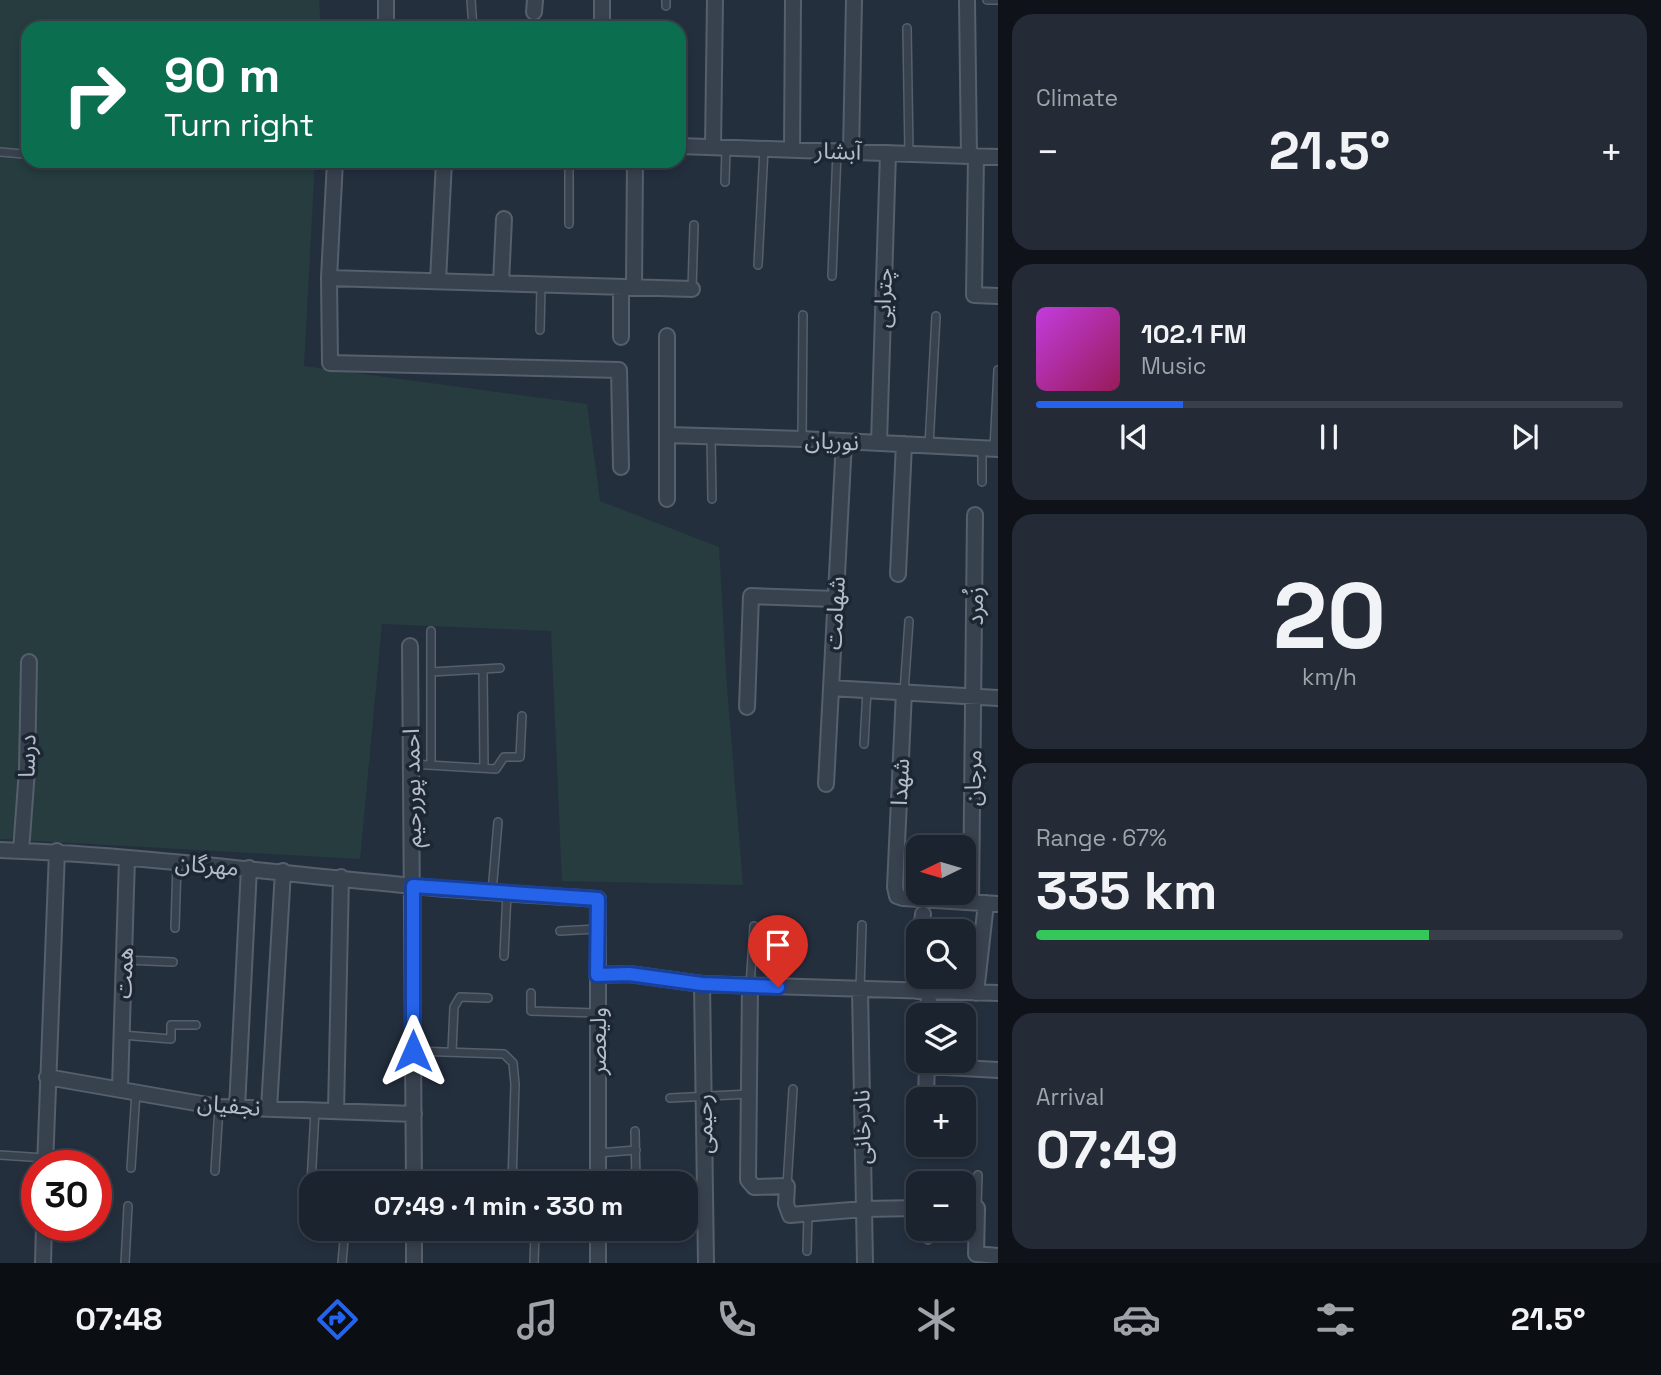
<!DOCTYPE html>
<html lang="en">
<head>
<meta charset="utf-8">
<style>
	body { margin:0; font-family:"Space Grotesk","Noto Sans Arabic",sans-serif; background:#242b36; color:#f1f3f6; height:100vh; display:flex; flex-direction:column; font-size:26px; white-space:nowrap }
	* { box-sizing:border-box; margin:0 }
	p { font-size:23px; color:#a0a4aa }
	.icon { flex:none; width:38px; height:38px; fill:none; stroke:currentColor; stroke-width:2; stroke-linecap:round; stroke-linejoin:round }
	.map { position:relative; flex:1; overflow:hidden }
	.sheet { display:flex; flex-direction:column; gap:14px; padding:14px; background:#0f1319; width:663px }
	.sheet>* { flex:none }
	.guide { position:absolute; left:21px; top:21px; width:665px; height:147px; border-radius:21px; box-shadow:0 4px 10px #0003,0 0 0 2px #39404a; background:#0b6e4f; color:#fff; overflow:hidden }
	.needle { width:46px; rotate:265deg }
	.tools { position:absolute; left:906px; top:835px; display:grid; gap:14px }
	.tools a { display:grid; place-items:center; width:70px; height:70px; border-radius:14px; background:#1b232e; box-shadow:0 4px 10px #0003,0 0 0 2px #39404a; font-size:35px }
	.speed { position:absolute; left:21px; top:1150px; display:flex; gap:14px; font-size:35px; font-weight:700; text-align:center }
	.speed>* { display:grid; place-content:center; width:91px; height:91px; border-radius:50%; background:#1b232e; box-shadow:0 4px 10px #0003,0 0 0 2px #39404a; line-height:1 }
	.speed .limit { border:10px solid #d22; background:#fff; color:#111 }
	.pin { position:absolute; display:grid; place-items:center; width:60px; height:60px; color:#fff; margin:-72px -30px; border-radius:50% 50% 50% 0; rotate:-45deg; box-shadow:0 0 7px #0007 }
	.pin .icon { rotate:45deg }
	.me { position:absolute; width:77px; margin:-38px; rotate:0deg; stroke-linejoin:round; filter:drop-shadow(0 0 5px #0008) }
	.turn { display:flex; align-items:center; gap:24px; height:147px; padding:0 28px; font-size:32px }
	.turn .icon { width:91px; height:91px; stroke-width:2.5 }
	.turn b { display:block; font-size:49px; line-height:60px }
	.big { font-size:52px; font-weight:800; line-height:1.1 }
	.sheet .tile { flex:1; display:flex; flex-direction:column; justify-content:center; gap:10px; min-width:0; padding:0 24px; border-radius:21px; background:#242b36 }
	.sheet .dial { align-items:center; gap:0 }
	.dial b { font-size:91px; line-height:1 }
	.song { display:flex; align-items:center; gap:21px }
	.cover { width:84px; height:84px; border-radius:10px; background:linear-gradient(135deg,hsl(290 70% 55%),hsl(330 70% 35%)) }
	.played { height:7px; border-radius:4px; background:linear-gradient(90deg,#2563eb 25%,#39404a 25%) }
	.keys { display:flex; justify-content:space-around; direction:ltr }
	.heat { display:flex; justify-content:space-between; align-items:center; font-size:38px; direction:ltr }
	.charge { height:10px; border-radius:5px; background:linear-gradient(90deg,#34c759 67%,#39404a 0) }
	.trip { position:absolute; left:299px; top:1171px; width:399px; height:70px; border-radius:21px; background:#1b232e; box-shadow:0 4px 10px #0003,0 0 0 2px #39404a; font-weight:800; line-height:70px; text-align:center }
	.tabs { display:flex; height:112px; justify-content:space-around; align-items:center; background:#0b0e12; color:#a0a4aa }
	.tabs .icon { width:49px; height:49px }
	.tabs .on { color:#2563eb }
	.tabs b { font-size:32px; color:#f1f3f6 }
	main { display:flex; flex:1; min-height:0 }
	.map>svg:first-child { display:block }
	.green { fill:#263c3f }
	.lines { fill:none; stroke-linecap:round; stroke-linejoin:round }
	.service-casing { stroke:#565f6c; stroke-width:10 }
	.minor-casing { stroke:#565f6c; stroke-width:18 }
	.service { stroke:#38414e; stroke-width:7 }
	.minor { stroke:#38414e; stroke-width:14 }
	.route-casing { stroke:#184099; stroke-width:18 }
	.route { stroke:#2563eb; stroke-width:12 }
	.labels { text-anchor:middle; stroke-width:7; stroke-linejoin:round; paint-order:stroke }
	.street-label { font-size:23px; fill:#b4bcc9; stroke:#1d2633 }
</style>
</head>
<body>
<main>
<div class="map">
<svg width="998" height="1263" viewBox="0 0 998 1263">
	<rect width="100%" height="100%" fill="#242f3e"/>
	<path class="green" d="M0,0H319L321,28H28V161H315L304,366L587,404L600,501L719,547L727,687L743,885L562,881L551,631L382,624L360,859L0,839Z"/>
	<g class="lines">
		<defs>
			<path id="service" d="M471,0L473,28
				M987,0H998
				M666,6V0
				M602,25L632,26
				M907,28L909,153
				M0,152L24,154L28,136
				M725,182L726,148
				M569,224V161
				M758,265L764,149
				M832,276L837,152
				M692,289L694,225
				M540,330L541,285
				M711,437L712,499
				M802,439L803,315
				M929,446L936,316
				M982,448V482
				M994,449L998,370
				M483,669L484,768
				M431,672L500,668
				M904,692L909,621
				M864,744L867,690
				M411,764L496,769L504,757H520L522,716
				M431,765V631
				M492,892L498,822
				M175,928L177,863
				M560,931L597,929
				M504,956L507,893
				M124,960L173,962
				M750,986L754,926
				M860,990L862,925
				M531,993V1011L597,1013
				M122,1035L171,1039V1025H196
				M414,1051L504,1054L513,1063L515,1084L512,1183
				M452,1052L454,1007L460,997L488,998
				M670,1098L750,1094
				M635,1131L636,1183
				M598,1153L636,1150
				M0,1155L45,1158
				M131,1168L136,1092
				M215,1171L219,1107
				M311,1183L315,1111
				M929,1183V1176
				M787,1186L793,1089
				M977,1208L978,1175
				M928,1240V1228
				M807,1251L808,1214
				M125,1263L128,1206
				M342,1263L345,1228
				M534,1263L535,1233"/>
			<path id="minor" d="M602,0V28
				M967,0L969,156
				M534,12L535,0
				M386,28V0
				M679,146L998,157
				M713,147L715,0
				M792,150L793,0
				M851,152L854,0
				M976,156L974,295L998,296
				M335,161L329,278L330,363L619,370L621,467
				M329,278L692,289
				M438,281L444,161
				M501,283L504,219
				M634,287L635,161
				M667,336V499
				M621,337V287
				M667,435L802,439L998,449
				M879,443L888,153
				M898,574L904,444
				M410,646L414,1183
				M831,688L998,698
				M904,692L895,887L897,896L903,898L998,904
				M747,707L751,596L835,599
				M826,784L844,441
				M0,850C138,855 275,873 413,886C474,892 537,895 598,899V1183
				M21,851L27,770L29,662
				M971,902L975,515
				M921,931L923,914
				M597,975L629,974L702,984L998,993
				M702,984L706,1263
				M750,986L748,1180L754,1187L787,1186L786,1204L790,1215L864,1209L919,1208
				M860,990L865,1263
				M917,991L919,965
				M976,993L986,903
				M928,1015L929,992
				M927,1066L998,1070
				M47,1077L219,1107L414,1114
				M120,1088L127,858
				M926,1099L927,1060
				M237,1108L249,868
				M269,1109L283,871
				M336,1111L341,877
				M45,1166L57,851
				M964,1208H977L976,1254L998,1256
				M414,1228V1263
				M598,1228V1263
				M43,1263L44,1225"/>
		</defs>
		<use href="#service" class="service-casing"/>
		<use href="#minor" class="minor-casing"/>
		<use href="#service" class="service"/>
		<use href="#minor" class="minor"/>
	</g>
	<g class="lines">
		<defs>
			<path id="route" d="M413,1051V886L598,899L597,975L629,974L702,984L778,987"/>
		</defs>
		<use href="#route" class="route-casing"/>
		<use href="#route" class="route"/>
	</g>
	<g class="labels">
		<g class="street-label">
			<text transform="translate(838 151) rotate(2)" y="8">آبشار</text>
			<text transform="translate(883 298) rotate(-88)" y="8">چترایی</text>
			<text transform="translate(832 441) rotate(3)" y="8">نوریان</text>
			<text transform="translate(975 606) rotate(-90)" y="8">زُمرد</text>
			<text transform="translate(835 613) rotate(-87)" y="8">شهامت</text>
			<text transform="translate(27 756) rotate(-88)" y="8">درسا</text>
			<text transform="translate(973 778) rotate(-89)" y="8">مرجان</text>
			<text transform="translate(900 782) rotate(-87)" y="8">شهدا</text>
			<text transform="translate(412 788) rotate(-91)" y="8">احمد پوررحیم</text>
			<text transform="translate(207 865) rotate(5)" y="8">مهرگان</text>
			<text transform="translate(124 973) rotate(-88)" y="8">همت</text>
			<text transform="translate(598 1041) rotate(-90)" y="8">ولیعصر</text>
			<text transform="translate(229 1105) rotate(5)" y="8">نجفیان</text>
			<text transform="translate(704 1124) rotate(-91)" y="8">رحیمی</text>
			<text transform="translate(862 1127) rotate(-91)" y="8">نادرخانی</text>
		</g>
	</g>
</svg>
<div class="tools">
<a><svg class="needle" viewBox="-14 -14 28 28"><path d="M0-13l5 13h-10z" fill="#e53935"/><path d="M0 13l5-13h-10z" fill="#a0a4aa"/></svg></a>
<a><svg class="icon" aria-label="search" viewBox="0 0 24 24"><circle cx="10" cy="10" r="6"/><path d="M15 15l6 6"/></svg></a>
<a><svg class="icon" aria-label="layers" viewBox="0 0 24 24"><path d="M12 4l9 5-9 5-9-5zM3 14l9 5 9-5"/></svg></a>
<a>+</a>
<a>−</a>
</div>
<div class="speed"><div class="limit">30</div></div>
<div class="pin" style="left:778px;top:987px;background:#d93025"><svg class="icon" aria-label="arrive" viewBox="0 0 24 24"><path d="M6 21V4h12l-3 4 3 4H6"/></svg></div>
<svg class="me" style="left:413px;top:1051px" viewBox="-20 -20 40 40"><path d="M0-17L14 15 0 8-14 15z" fill="#2563eb" stroke="#fff" stroke-width="4"/></svg>
<div class="trip">07:49 · 1 min · 330 m</div>
<div class="guide">
<div class="turn"><svg class="icon" aria-label="right" viewBox="0 0 24 24"><path d="M7 20v-9h11M14 6l5 5-5 5"/></svg><div><b>90 m</b>Turn right</div></div>
</div>
</div>
<section class="sheet">
<div class="tile"><p>Climate</p>
<div class="heat"><a>−</a><b class="big">21.5°</b><a>+</a></div>
</div>
<div class="tile">
<div class="song"><i class="cover"></i><div><b>102.1 FM</b><p>Music</p></div></div>
<div class="played"></div>
<div class="keys"><svg class="icon" aria-label="previous" viewBox="0 0 24 24"><path d="M18 5L8 12l10 7zM5 5v14"/></svg><svg class="icon" aria-label="pause" viewBox="0 0 24 24"><path d="M8 5v14M16 5v14"/></svg><svg class="icon" aria-label="next" viewBox="0 0 24 24"><path d="M6 5l10 7-10 7zM19 5v14"/></svg></div>
</div>
<div class="tile dial"><b>20</b><p>km/h</p></div>
<div class="tile"><p>Range · 67%</p><b class="big">335 km</b><div class="charge"></div></div>
<div class="tile"><p>Arrival</p><b class="big">07:49</b></div>
</section>
</main>
<nav class="tabs">
<b>07:48</b>
<svg class="icon on" aria-label="directions" viewBox="0 0 24 24"><path d="M12 3l9 9-9 9-9-9zM9 14v-3h6M13 9l2 2-2 2"/></svg>
<svg class="icon" aria-label="music" viewBox="0 0 24 24"><path d="M9 18V5l10-2v13"/><circle cx="6" cy="18" r="3"/><circle cx="16" cy="16" r="3"/></svg>
<svg class="icon" aria-label="phone" viewBox="0 0 24 24"><path d="M5 4h4l2 5-3 2q2 4 5 5l2-3 5 2v4C11 20 4 13 5 4z"/></svg>
<svg class="icon" aria-label="climate" viewBox="0 0 24 24"><path d="M12 3v18M4 7l16 10M4 17L20 7"/></svg>
<svg class="icon" aria-label="car" viewBox="0 0 24 24"><path d="M5 17H2v-5l4-1 3-4h7l3 4 3 1v5h-3M9 17h6M6 11h13"/><circle cx="7" cy="17" r="2"/><circle cx="17" cy="17" r="2"/></svg>
<svg class="icon" aria-label="filters" viewBox="0 0 24 24"><path d="M4 7h16M4 17h16"/><circle cx="9" cy="7" r="2"/><circle cx="15" cy="17" r="2"/></svg>
<b>21.5°</b>
</nav>
</body>
</html>
